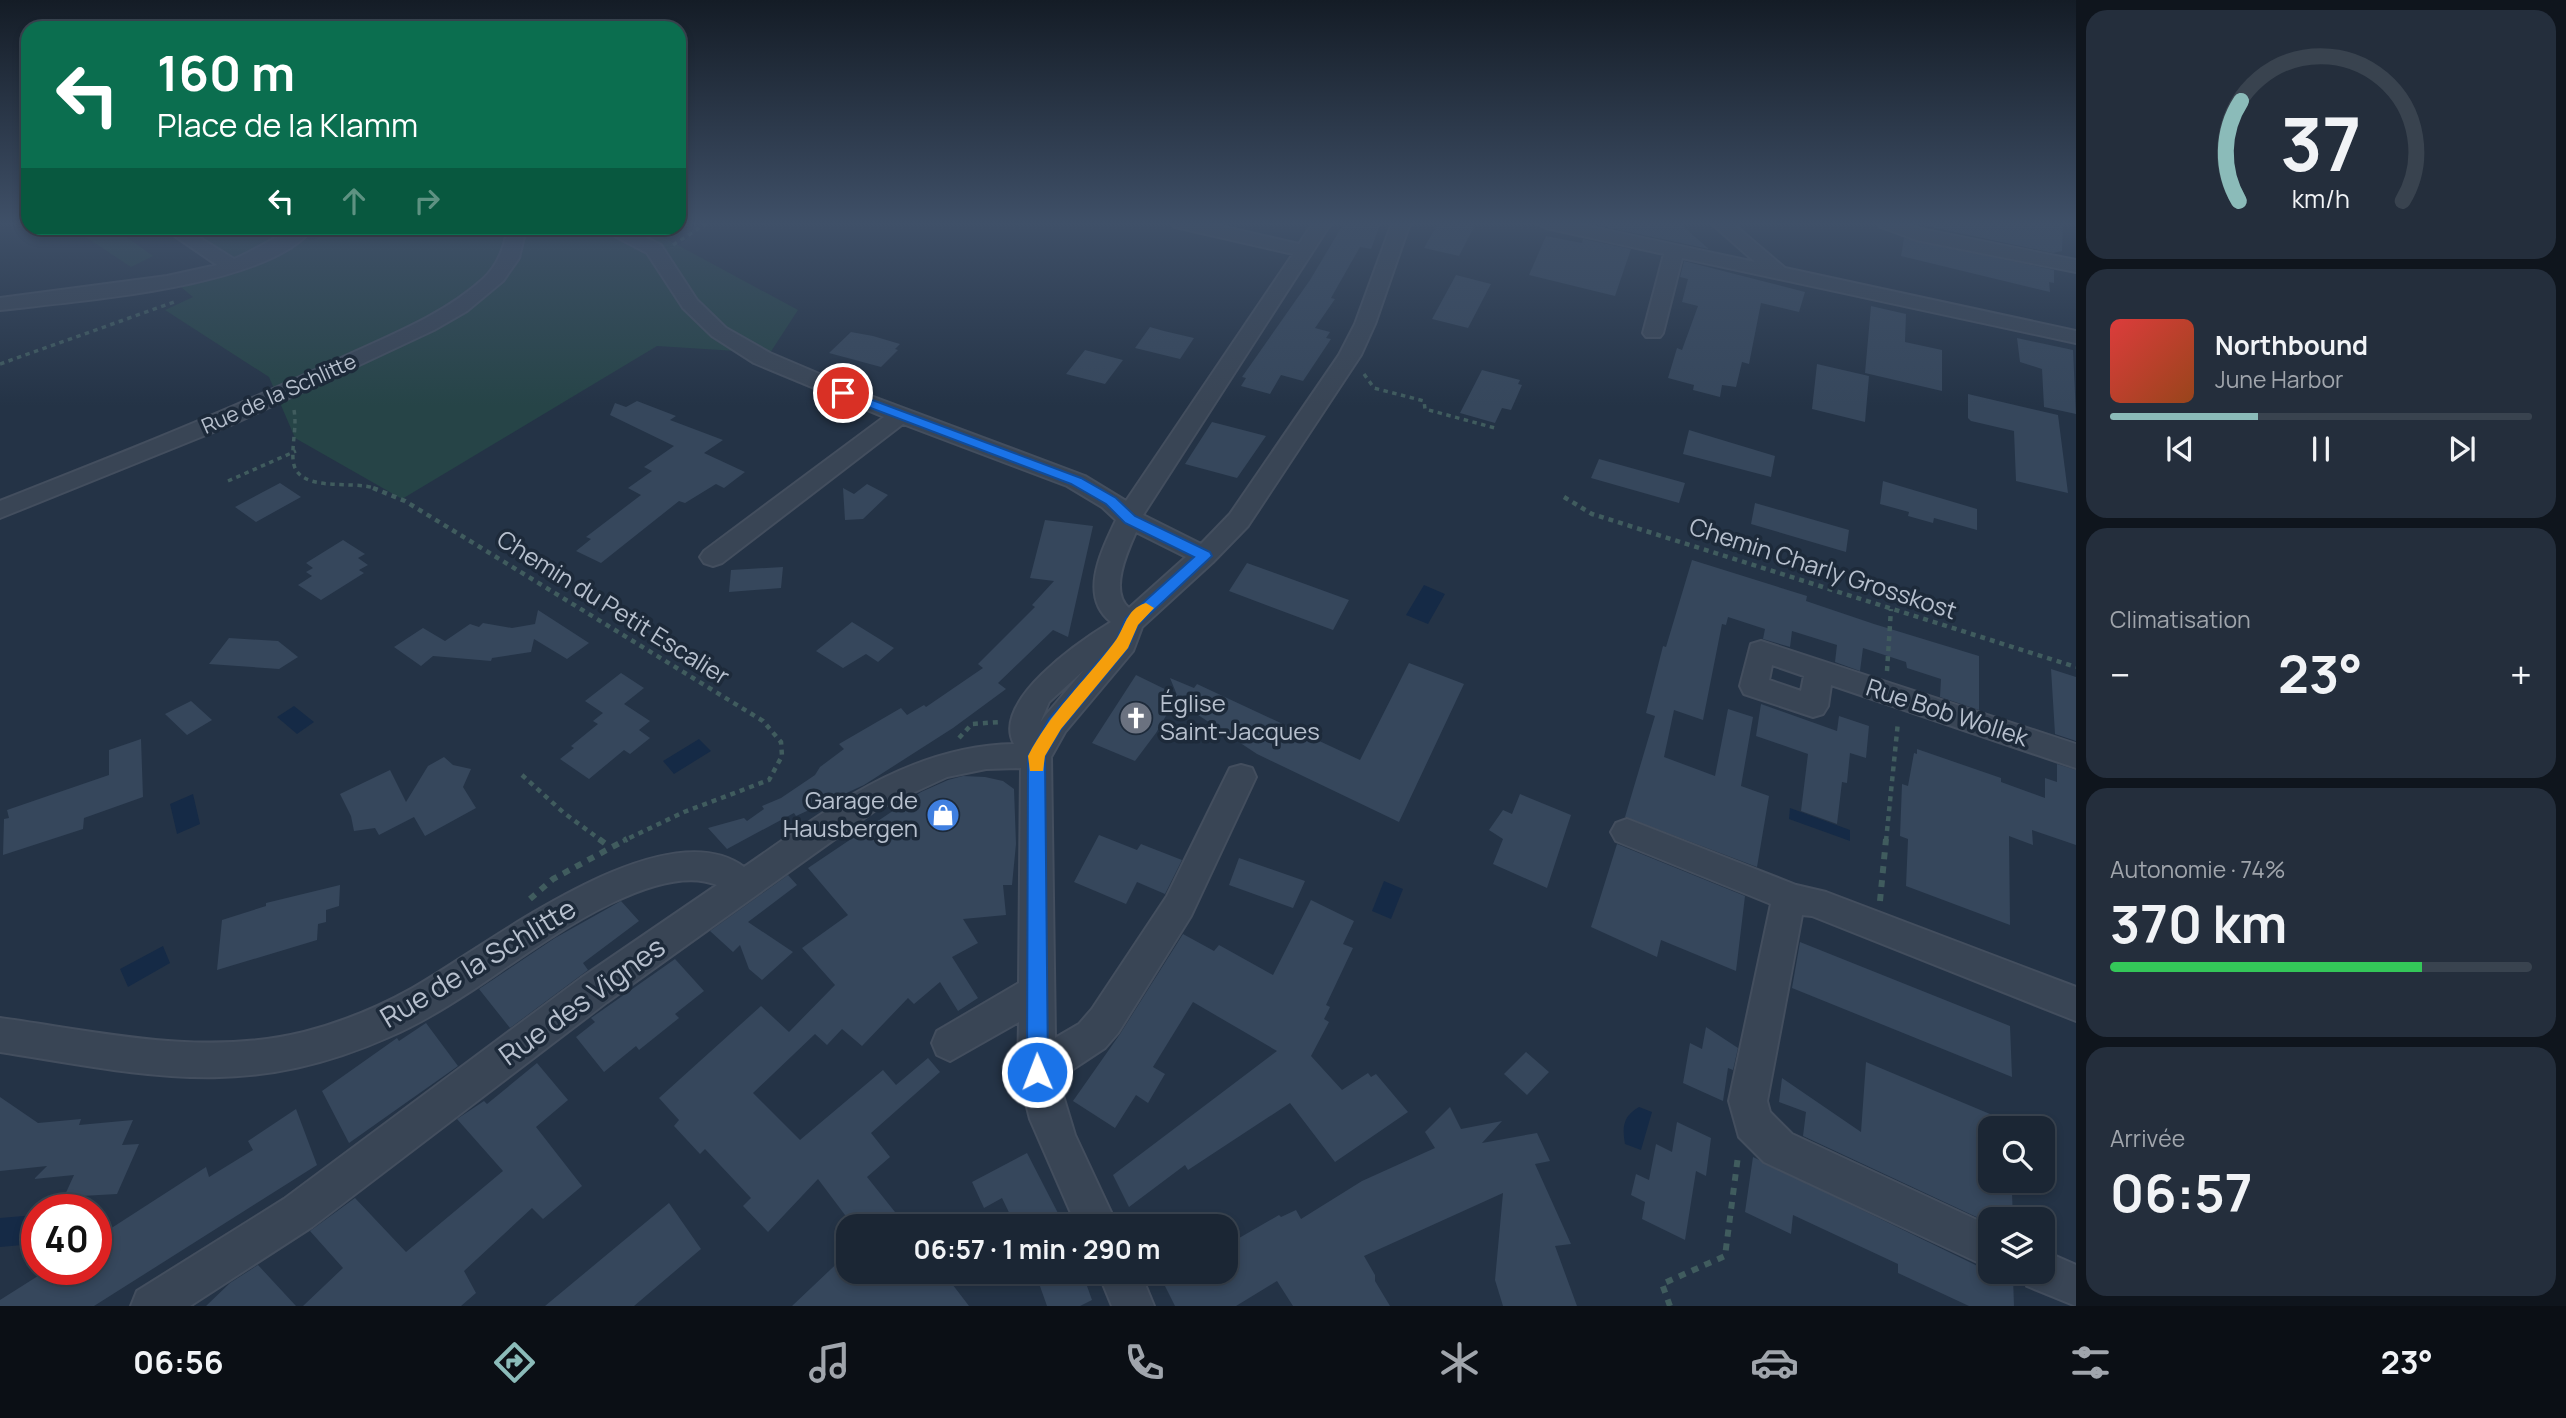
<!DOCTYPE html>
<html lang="fr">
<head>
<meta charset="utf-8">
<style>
	body { margin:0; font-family:Manrope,sans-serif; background:#242e3c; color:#f1f3f6; height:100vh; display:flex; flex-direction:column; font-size:26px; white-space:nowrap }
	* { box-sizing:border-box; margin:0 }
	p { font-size:23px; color:#a0a5ac }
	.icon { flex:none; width:38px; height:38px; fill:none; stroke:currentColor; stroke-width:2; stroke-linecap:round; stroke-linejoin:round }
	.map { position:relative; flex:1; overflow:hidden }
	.side { display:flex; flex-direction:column; gap:10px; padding:10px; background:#0f151d; width:490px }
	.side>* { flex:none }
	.top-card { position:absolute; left:21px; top:21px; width:665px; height:214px; border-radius:21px; box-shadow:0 4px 10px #0003,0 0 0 2px #39434f; background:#0b6e4f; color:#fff; overflow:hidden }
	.controls { position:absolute; left:1978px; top:1116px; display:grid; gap:14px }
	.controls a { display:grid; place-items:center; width:77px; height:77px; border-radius:14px; background:#1b2634; box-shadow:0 4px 10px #0003,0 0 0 2px #39434f; font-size:35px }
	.speed { position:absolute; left:21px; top:1194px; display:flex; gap:14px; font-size:35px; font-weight:700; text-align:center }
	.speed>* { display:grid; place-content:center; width:91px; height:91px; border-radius:50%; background:#1b2634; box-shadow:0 4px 10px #0003,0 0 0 2px #39434f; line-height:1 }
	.speed .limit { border:10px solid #d22; background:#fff; color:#111 }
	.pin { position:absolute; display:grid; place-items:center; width:60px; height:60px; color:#fff; margin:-30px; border:4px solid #fff; border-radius:50%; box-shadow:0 2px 7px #0007 }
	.me { position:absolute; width:77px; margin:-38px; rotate:359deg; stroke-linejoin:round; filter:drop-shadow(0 0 5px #0008) }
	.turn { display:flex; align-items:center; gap:24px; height:147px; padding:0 21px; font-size:32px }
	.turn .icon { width:91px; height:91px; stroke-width:2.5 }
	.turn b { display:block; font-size:49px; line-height:60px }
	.lanes { display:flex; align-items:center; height:66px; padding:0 21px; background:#0003; justify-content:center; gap:35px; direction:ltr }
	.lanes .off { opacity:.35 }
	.big { font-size:52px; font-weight:700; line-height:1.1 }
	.side .tile { flex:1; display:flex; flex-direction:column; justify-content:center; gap:10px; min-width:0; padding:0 24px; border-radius:21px; background:#242e3c }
	.side .dial { align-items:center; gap:0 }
	.dial svg { height:182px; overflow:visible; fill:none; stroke:#39434f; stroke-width:7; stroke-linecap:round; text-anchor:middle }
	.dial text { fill:#f1f3f6; stroke:none }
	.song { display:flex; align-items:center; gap:21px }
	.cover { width:84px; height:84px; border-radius:10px; background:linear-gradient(135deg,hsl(0 70% 55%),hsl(20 70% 35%)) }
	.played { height:7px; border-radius:4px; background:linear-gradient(90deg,#8bbbb9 35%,#39434f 35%) }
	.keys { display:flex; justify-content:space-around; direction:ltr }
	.heat { display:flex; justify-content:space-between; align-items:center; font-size:38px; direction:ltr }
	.charge { height:10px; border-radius:5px; background:linear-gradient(90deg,#34c759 74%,#39434f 0) }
	.trip { position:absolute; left:836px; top:1214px; width:402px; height:70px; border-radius:21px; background:#1b2634; box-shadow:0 4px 10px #0003,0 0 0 2px #39434f; font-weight:700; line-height:70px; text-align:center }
	.tab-bar { display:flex; height:112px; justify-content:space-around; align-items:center; background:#0b0f15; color:#a0a5ac }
	.tab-bar .icon { width:49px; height:49px }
	.tab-bar .on { color:#8bbbb9 }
	.tab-bar b { font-size:32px; color:#f1f3f6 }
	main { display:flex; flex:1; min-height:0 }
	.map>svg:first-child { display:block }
	.green { fill:#264447 }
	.water { fill:#152a46 }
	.building { fill:#36475c }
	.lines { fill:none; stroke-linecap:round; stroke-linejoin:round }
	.minor-casing { stroke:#434e5e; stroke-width:4 }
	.path-far2 { stroke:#405c5e; stroke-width:3.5; stroke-dasharray:4.5 4.5; stroke-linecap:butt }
	.path-far1 { stroke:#405c5e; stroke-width:4.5; stroke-dasharray:5 5; stroke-linecap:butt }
	.path { stroke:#405c5e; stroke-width:6; stroke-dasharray:7 7; stroke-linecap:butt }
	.minor { fill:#394555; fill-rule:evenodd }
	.route { fill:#1a73e8; stroke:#114b97; stroke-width:2 }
	.slow { fill:#f59e0b }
	.labels { text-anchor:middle; stroke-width:7; stroke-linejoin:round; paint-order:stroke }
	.far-street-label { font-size:21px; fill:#b7c0ce; stroke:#1d2a3a }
	.street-label { font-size:24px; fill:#b7c0ce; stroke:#1d2a3a }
	.poi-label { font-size:24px; fill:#b7c0ce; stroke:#1d2a3a; text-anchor:start }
	.near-street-label { font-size:28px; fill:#b7c0ce; stroke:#1d2a3a }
</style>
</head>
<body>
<main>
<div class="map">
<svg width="2076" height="1306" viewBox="0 0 2076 1306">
	<rect width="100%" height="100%" fill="#243346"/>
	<path class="green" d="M72,228H114L153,256L131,267Z
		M177,228H295L286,235L313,240L340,228H646L798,310L770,353L657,346L402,499L295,438L269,377L165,310L193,297L170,278L215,264L212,251Z"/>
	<path class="water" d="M1424,585L1445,594L1428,624L1406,615Z
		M294,706L314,722L297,734L277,717Z
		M699,739L711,751L674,774L663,761Z
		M193,794L200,824L177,834L170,804Z
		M1790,808L1850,830V841L1789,819Z
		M1384,881L1403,889L1391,919L1372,911Z
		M163,946L170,963L128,987L120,969Z
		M1639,1107L1652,1112L1641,1150L1625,1144C1622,1127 1623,1116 1639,1107Z
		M35,1215L22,1245L0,1247V1218Z"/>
	<path class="building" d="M1344,223H1381L1371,249L1360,247L1331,298L1335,299L1315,328L1330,332L1326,338L1331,339L1303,381L1281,375L1270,394L1241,386L1246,378L1242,377L1310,280Z
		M1438,223H1476L1459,256L1424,248Z
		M1587,223H1679L1709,249Z
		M1913,223H2063L2062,251L2053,253Z
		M1546,236L1582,243L1583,239L1631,249L1615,296L1529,275Z
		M1904,238L2054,270V283L2049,282L2050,292L1901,256Z
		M1684,261L1805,292L1799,312L1761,303L1749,364L1742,362L1736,387L1722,385L1720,397L1693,390L1694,385L1668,378L1677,348L1682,350L1698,306L1682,302L1688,279L1680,277Z
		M1456,275L1491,284L1468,328L1432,319Z
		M1871,306L1906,314L1905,342L1942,350V391L1865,373Z
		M1150,327L1164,331L1194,338L1180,359L1135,348Z
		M851,332L873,336L900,344L895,349L898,350L881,367L829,353Z
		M2017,338L2073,350L2076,414L2044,407L2042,369L2020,362Z
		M1085,350L1123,360L1105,384L1066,374Z
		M1817,364L1869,376L1865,422L1812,409Z
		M1482,370L1520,380L1518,384L1522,385L1511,410L1502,408L1495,423L1460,413Z
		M1968,394L2058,415L2068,493L2016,481L2014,431L1971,421L1968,418Z
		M637,401L676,416L670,420L723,440L704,453L745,472L724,488L716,484L685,503L679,501L601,563L576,551L591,539L586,537L641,495L628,488L652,471L644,467L674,446L610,415L615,403L626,407Z
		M1212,422L1266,436L1237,478L1185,464Z
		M1689,430L1775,456L1771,477L1683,454Z
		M1599,459L1685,483L1679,503L1591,478Z
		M1883,481L1977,509V530L1934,518L1933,523L1908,516L1909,512L1880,504Z
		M280,483L301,497L256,522L235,507Z
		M867,484L888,495L863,519L845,520L843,488L854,494Z
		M1755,503L1849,530L1846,552L1751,524Z
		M1045,520L1093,526L1068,637L1053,630L998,683L1006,689L953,728L864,785L796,816L794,813L727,849L708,828L744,818L747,821L764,809L762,806L781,798L815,775L820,767L844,749L839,744L901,708L907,715L924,705L926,707L983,668L978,664L1035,607L1032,605L1054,581L1030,578Z
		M343,540L365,554L358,558L368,565L359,570L364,573L321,600L298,585L312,576L306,572L313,568L306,563Z
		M1692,560L1807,596L1806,601L1874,624L1979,656V710L1940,697L1941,679L1907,668L1906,662L1863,648L1860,671L1835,662L1837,645L1792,631L1790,647L1763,639L1765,629L1728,617L1726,625L1722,624L1703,720L1674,710L1664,757L1715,776L1728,709L1753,717L1741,786L1769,796L1757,867L1625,817L1655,716L1646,713L1663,646L1666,647Z
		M1247,563L1349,600L1333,630L1229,591Z
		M783,567L781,588L729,592L731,570Z
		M538,610L589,643L567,659L534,639L531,652L492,658L491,661L433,656L421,666L394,647L423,628L445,641L470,624L479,627L483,623L512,628L535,624Z
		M852,622L894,648L878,662L866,654L843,668L816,651Z
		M229,638L278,641L298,657L279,669L209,664Z
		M1409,663L1464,684L1399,822L1257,754L1183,705L1178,695L1156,733L1135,761L1092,743L1136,675L1177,695L1170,678L1194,688L1197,684L1360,760Z
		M2051,669L2076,677V741L2055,734Z
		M621,673L644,688L624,704L650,721L639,730L650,738L630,754L624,750L589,779L560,759L574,748L571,746L598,724L593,721L603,713L585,701Z
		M191,701L212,720L187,735L165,714Z
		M1761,704L1837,731L1839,716L1869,726L1866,758L1850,753L1847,783L1842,782L1837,824L1801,811L1808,754L1756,736Z
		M141,739L143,797L84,818L83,829L3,855L4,819L9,818L7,810L109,775V750Z
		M1917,749L2001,778V782L2045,798V778L2057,782V764L2076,770V845L2032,830L2033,845L2009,836L2010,925L1906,886L1908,839L1900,836L1902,784L1908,786L1914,753L1917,754Z
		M444,757L453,765L471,769L463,787L476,808L425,836L414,817L379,835L375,828L354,831L351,816L340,794L390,770L406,802L428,766Z
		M963,776L985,777L1003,781L1014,789L1016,844L1012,885H1003L1006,915L963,919L978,943L952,957L978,998L958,1011L940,982L914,1004L908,998L862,1046L842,1029L827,1045L815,1034L753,1093L800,1140L883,1070L896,1085L928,1058L940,1072L871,1133L890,1157L867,1177L907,1227H854L818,1179L768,1232L743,1206L751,1198L705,1149L700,1154L674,1126L679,1120L659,1098L761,1006L789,1032L835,985L802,948L848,915L808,868L921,792L948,780Z
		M1520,794L1571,815L1547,888L1493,864L1503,839L1489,830L1503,810L1512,814Z
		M1099,835L1137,850L1141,844L1182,860L1165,894L1137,882L1126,904L1074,882Z
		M1617,844L1745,896L1736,971L1661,940L1657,957L1591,927Z
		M1239,858L1305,881L1293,908L1229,885Z
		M788,875L797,885L748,922L793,952L762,980L749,969L740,945L733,952L710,931Z
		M340,885L339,906L326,910V922L318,924L317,940L217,970L222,920L266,906V903Z
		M1311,900L1354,921L1343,944L1353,948L1326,1005L1330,1007L1324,1019L1329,1022L1311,1056L1342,1090L1368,1073L1371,1077L1376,1074L1408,1112L1335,1162L1290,1103L1188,1170L1185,1165L1129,1207L1113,1175L1277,1051L1193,1002L1153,1067L1165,1074L1148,1103L1136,1095L1115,1128L1073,1101L1120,1034L1183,934L1214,951L1219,945L1273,975Z
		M621,901L639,921L583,963L588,970L510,1028L479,989L555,938Z
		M1800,942L2010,1026L2012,1077L1792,988Z
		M675,959L704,991L675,1014L679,1018L639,1050L636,1046L604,1072L576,1037L595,1022L591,1018Z
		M426,1023L458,1066L349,1143L322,1091L397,1038L399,1041Z
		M1706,1027L1738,1048L1733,1070L1728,1068L1723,1101L1683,1083L1690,1043L1702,1049Z
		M1526,1052L1549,1072L1527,1095L1504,1074Z
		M1866,1062L1990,1114L1988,1184L2012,1193L2013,1220H1983L1803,1136L1806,1112L1779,1102L1782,1078L1861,1132Z
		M537,1063L568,1100L536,1127L582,1186L543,1219L532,1208L464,1271L476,1293L461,1306H303L343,1268L310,1231L355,1198L406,1252L503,1171L457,1119L484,1101L487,1104Z
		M0,1097L38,1123L81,1119L79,1125L133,1120L122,1145L139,1144L117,1194L64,1197L74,1175L34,1179L47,1166L0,1171Z
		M1450,1107L1461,1129L1502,1121L1482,1143L1537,1133L1550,1161L1535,1164L1571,1244L1555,1246L1577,1306H1503L1495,1280L1503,1193L1364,1256L1375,1275V1281L1390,1306H1293L1277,1281L1236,1306H1175L1163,1282L1180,1272H1227V1245L1279,1215L1281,1217L1296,1210L1301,1219L1362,1181L1435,1148L1425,1132Z
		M296,1109L317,1165L94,1306H0V1300L49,1269H96V1238L206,1167L209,1177L253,1150L248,1141Z
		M1677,1122L1711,1138L1706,1176L1696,1171L1685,1240L1642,1219L1645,1202L1631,1195L1636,1174L1649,1180L1656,1144L1672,1152Z
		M1027,1153L1060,1217L1053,1227H1016L1002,1198L984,1208L972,1182Z
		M1753,1157L1990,1272H2002L2013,1277L2014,1306H1969L1898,1273V1264L1793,1215L1791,1234L1745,1212Z
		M669,1203L701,1249L634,1306H545Z
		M849,1252V1272H943L969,1306H792Z
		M258,1265L296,1306H206L230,1283Z
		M1035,1272H1082L1092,1300L1080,1306H1047Z"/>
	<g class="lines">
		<defs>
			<path id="minor" d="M1172,223H1207L1299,244L1313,223H1331L1143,515L1201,544L1230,514L1339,355L1355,324L1392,223H1410L1375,324L1361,355L1248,526L1213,562L1142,627L1133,651L1065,732L1051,757L1055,1038L1079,1024L1092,1009L1167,896L1230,768L1241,765L1252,768L1256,777L1191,916L1118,1033L1105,1048L1058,1079L1075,1135L1118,1227H1077L1030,1119L1018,1071L1019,1022L950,1061L937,1055L932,1043L937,1031L1019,983L1021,768L986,769L947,777L874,811L607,1002L312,1227L190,1306H131L137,1291L284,1199L581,978L717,885C650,857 523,958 468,993C442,1010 417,1025 389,1037C245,1101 147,1075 0,1052V1018C101,1032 203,1057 304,1032C342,1022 377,1008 411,989C483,949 662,806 744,867C827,810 908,746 1014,744C991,701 1080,641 1111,622C1078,596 1102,550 1116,520L1102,507L1067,486L903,424L722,563L713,566L704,563L700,557L704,551L884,417L754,363L712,336L683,308L647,253L607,232L605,228H627L661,245L697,300L726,328L770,353L871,396L1085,476L1126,501L1293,254L1175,227ZM1136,532L1186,557L1129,608C1109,592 1127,552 1136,532ZM1084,670L1045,716L1040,723L1049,702Z
				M1537,223H1573L1755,262L1711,223H1732L1785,268L2076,331V343L1682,258L1663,333L1660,337H1646L1643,333L1664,254L1546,228Z
				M1878,223H1905L1921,229L2076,260V272L1916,240L1881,227Z
				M163,228H184L234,259C260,249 286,226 313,228C268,288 74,301 0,310V298L167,276L217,265Z
				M508,228H526L519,258L503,281L467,311L434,330L233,424L0,518V501C114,456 228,411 339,359C388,336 442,316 483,279C498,265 504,248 508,228Z
				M1761,641L2076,744V768L1831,685L1828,706L1823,714L1813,717L1744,694L1740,686L1751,644ZM1772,665L1804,676L1801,691L1769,680Z
				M1627,819L1796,885L1826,892L2076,987V1021L1812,916L1802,915L1767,1101L1770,1112L1792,1134L1990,1226V1268L1764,1162L1739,1137L1729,1101L1771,904L1616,841L1611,832L1616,823Z
				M2042,1250L2076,1265V1306L2027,1286L2022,1272H2042Z
				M1098,1272H1140L1154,1306H1112Z"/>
		</defs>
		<use href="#minor" class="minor-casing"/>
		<path class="path-far2" d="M673,245L707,223
			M0,364L177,301
			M1364,374L1374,388L1424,401L1425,409L1495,428
			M294,410C297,427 292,442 293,459C295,495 353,479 377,489
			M228,481L296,451"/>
		<path class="path-far1" d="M373,488L405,501L763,721L781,742L782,756L769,780L684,812L623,841
			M1564,497L1592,514L2076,667
			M1887,671L1891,609
			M959,738L972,724L1000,722
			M522,775L564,813L602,841
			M1886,841L1898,722"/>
		<path class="path" d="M599,839L610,847
			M530,899L553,879L627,839
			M1880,901L1886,839
			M1670,1306L1662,1284L1725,1256L1738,1156"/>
		<use href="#minor" class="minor"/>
	</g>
	<linearGradient id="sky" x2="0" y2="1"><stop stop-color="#141c26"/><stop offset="0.55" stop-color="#3f5068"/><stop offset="1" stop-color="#3f5068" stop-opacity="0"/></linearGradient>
	<rect width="2076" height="406" fill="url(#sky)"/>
	<path class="route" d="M843,389L1081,478L1116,498L1135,516L1210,552L1212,556L1138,625L1128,648L1061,729L1045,756L1048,1072L1045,1079L1037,1082L1030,1079L1027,1072L1028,756L1049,719L1116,641L1126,618L1194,557L1125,523L1106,504L1071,484L839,396L837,393Z"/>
	<path class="slow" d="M1146,603L1154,608L1138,625L1128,648L1061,729L1045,756L1043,771H1030L1028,756C1050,713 1084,682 1113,644C1125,630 1125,609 1146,603Z"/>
	<defs>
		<symbol id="church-disc" viewBox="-11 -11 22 22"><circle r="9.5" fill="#6b7280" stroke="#1d2a3a"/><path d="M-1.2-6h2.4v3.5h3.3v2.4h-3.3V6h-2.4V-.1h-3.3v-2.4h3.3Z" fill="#fff"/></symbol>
		<symbol id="shop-disc" viewBox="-11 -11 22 22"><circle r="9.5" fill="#3f7fe0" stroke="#1d2a3a"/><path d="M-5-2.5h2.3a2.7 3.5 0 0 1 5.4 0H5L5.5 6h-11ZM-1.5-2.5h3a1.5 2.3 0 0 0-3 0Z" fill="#fff"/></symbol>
	</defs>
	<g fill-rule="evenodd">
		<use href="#church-disc" x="1117" y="699" width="38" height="38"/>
		<use href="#shop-disc" x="924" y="796" width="38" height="38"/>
	</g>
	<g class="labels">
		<g class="far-street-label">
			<text transform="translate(279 394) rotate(-24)" y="7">Rue de la Schlitte</text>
		</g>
		<g class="street-label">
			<text transform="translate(1823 569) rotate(18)" y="8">Chemin Charly Grosskost</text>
			<text transform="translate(613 608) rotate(32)" y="8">Chemin du Petit Escalier</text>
			<text transform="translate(1947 713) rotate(18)" y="8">Rue Bob Wollek</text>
		</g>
		<g class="poi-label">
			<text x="1160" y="712">Église<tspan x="1160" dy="28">Saint-Jacques</tspan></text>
			<text x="918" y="809" text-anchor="end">Garage de<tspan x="918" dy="28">Hausbergen</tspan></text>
		</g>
		<g class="near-street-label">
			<text transform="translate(478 963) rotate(-31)" y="10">Rue de la Schlitte</text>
			<text transform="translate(582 1001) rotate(-36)" y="10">Rue des Vignes</text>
		</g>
	</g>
</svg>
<div class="controls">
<a><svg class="icon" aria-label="search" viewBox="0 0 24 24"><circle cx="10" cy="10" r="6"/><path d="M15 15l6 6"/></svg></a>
<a><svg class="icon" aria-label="layers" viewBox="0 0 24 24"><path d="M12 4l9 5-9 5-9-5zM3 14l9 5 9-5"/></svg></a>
</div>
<div class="speed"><div class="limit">40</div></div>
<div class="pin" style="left:843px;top:393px;background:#d93025"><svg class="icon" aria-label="arrive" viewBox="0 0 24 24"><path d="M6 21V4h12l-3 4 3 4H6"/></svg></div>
<svg class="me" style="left:1037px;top:1072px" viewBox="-20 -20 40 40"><circle r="17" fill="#1a73e8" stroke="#fff" stroke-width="3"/><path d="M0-11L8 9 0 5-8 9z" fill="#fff"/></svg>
<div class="trip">06:57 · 1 min · 290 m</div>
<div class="top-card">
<div class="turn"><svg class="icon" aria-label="left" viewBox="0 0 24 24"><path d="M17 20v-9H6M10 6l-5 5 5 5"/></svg><div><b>160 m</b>Place de la Klamm</div></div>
<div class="lanes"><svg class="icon" aria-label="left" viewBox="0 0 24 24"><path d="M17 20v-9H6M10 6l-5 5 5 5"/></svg><svg class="icon off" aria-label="ahead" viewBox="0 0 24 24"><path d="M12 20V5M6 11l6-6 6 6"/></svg><svg class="icon off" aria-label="right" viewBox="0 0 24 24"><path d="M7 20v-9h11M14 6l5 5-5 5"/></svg></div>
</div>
</div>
<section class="side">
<div class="tile dial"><svg viewBox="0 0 100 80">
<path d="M14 69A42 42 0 1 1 86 69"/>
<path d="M14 69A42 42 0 0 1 15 25" stroke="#8bbbb9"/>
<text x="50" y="56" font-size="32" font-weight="700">37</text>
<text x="50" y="72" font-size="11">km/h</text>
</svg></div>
<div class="tile">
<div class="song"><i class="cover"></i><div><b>Northbound</b><p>June Harbor</p></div></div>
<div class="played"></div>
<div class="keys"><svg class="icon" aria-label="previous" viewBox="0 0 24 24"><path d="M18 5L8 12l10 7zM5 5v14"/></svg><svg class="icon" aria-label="pause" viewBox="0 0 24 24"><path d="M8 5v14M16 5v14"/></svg><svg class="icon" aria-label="next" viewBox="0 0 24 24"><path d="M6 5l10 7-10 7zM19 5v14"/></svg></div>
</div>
<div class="tile"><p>Climatisation</p>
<div class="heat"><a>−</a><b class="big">23°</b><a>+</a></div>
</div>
<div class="tile"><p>Autonomie · 74%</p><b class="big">370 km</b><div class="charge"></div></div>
<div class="tile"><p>Arrivée</p><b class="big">06:57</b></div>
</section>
</main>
<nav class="tab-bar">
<b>06:56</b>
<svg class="icon on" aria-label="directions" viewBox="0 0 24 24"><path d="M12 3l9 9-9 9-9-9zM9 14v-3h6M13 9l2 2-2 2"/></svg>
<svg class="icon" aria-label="music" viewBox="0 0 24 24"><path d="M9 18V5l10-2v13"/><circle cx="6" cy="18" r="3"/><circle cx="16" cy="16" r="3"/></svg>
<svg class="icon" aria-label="phone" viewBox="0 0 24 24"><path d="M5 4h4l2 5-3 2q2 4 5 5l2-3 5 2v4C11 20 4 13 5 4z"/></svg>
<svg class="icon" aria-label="climate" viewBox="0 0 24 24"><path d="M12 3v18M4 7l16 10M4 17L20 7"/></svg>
<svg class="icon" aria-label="car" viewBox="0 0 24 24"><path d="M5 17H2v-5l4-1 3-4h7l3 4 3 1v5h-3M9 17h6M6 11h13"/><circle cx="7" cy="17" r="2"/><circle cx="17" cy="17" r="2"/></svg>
<svg class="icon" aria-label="filters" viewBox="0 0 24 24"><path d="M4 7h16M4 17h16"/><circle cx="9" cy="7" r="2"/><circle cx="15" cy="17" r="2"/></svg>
<b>23°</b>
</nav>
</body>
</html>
